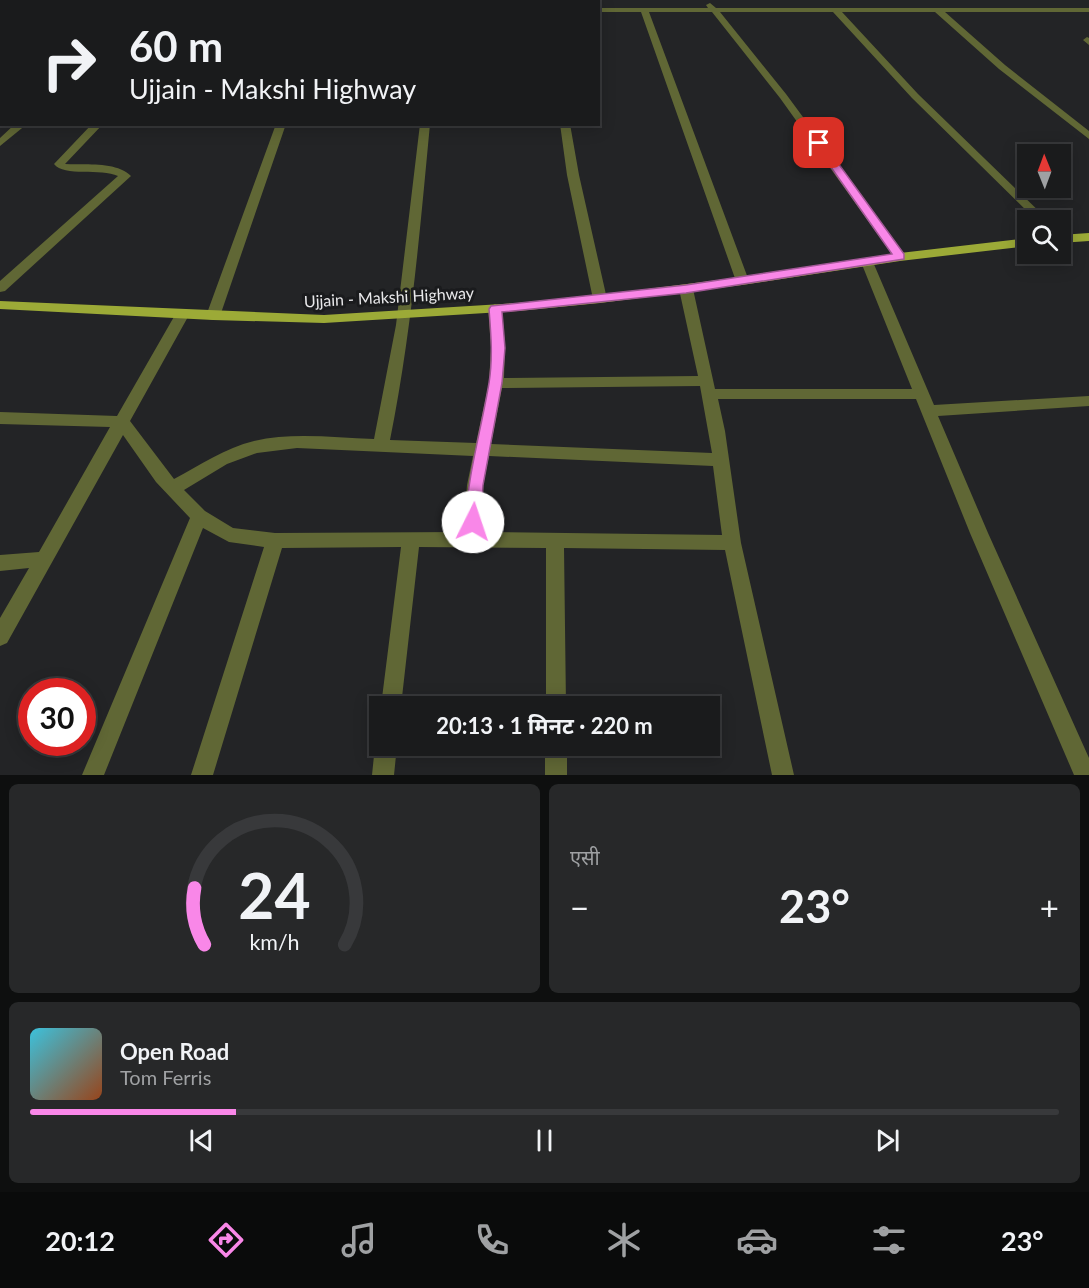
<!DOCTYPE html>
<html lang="hi">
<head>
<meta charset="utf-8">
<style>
	body { margin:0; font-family:Lato,"Noto Sans Devanagari",sans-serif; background:#272829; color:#f1f3f6; height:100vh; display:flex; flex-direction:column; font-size:22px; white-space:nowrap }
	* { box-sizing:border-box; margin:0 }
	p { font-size:20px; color:#9fa1a3 }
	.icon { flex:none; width:33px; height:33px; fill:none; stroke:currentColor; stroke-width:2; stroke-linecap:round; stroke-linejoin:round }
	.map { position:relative; height:775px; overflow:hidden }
	.side { display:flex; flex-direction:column; gap:9px; padding:9px; background:#0e0f0f; flex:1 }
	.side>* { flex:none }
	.top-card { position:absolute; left:0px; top:0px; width:600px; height:126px; box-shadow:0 3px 15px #0003,0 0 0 2px #38393b; background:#1a1b1c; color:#f1f3f6; overflow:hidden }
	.needle { width:39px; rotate:359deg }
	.fabs { position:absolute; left:1017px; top:144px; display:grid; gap:12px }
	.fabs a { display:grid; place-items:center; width:54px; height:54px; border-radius:0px; background:#1a1b1c; box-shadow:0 3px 15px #0003,0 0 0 2px #38393b; font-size:30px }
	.speed { position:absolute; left:18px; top:678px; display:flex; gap:12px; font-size:30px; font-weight:700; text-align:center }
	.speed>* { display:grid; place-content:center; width:78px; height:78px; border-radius:50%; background:#1a1b1c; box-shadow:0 3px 15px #0003,0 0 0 2px #38393b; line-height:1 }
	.speed .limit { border:9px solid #d22; background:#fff; color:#111 }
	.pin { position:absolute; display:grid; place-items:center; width:51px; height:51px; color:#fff; margin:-26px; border-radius:12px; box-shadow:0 3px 9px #0006 }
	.me { position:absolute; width:66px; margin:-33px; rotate:4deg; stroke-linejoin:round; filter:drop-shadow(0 0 4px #0008) }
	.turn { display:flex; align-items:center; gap:21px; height:126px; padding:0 30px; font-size:27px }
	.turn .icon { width:78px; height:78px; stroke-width:2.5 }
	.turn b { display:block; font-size:42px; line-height:51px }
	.big { font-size:45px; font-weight:700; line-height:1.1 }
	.side .widget { flex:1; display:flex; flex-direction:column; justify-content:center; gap:9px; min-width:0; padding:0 21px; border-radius:9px; background:#272829 }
	.side .dial { align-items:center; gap:0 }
	.dial svg { height:156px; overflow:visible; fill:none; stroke:#38393b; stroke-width:7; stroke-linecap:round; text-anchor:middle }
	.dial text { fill:#f1f3f6; stroke:none }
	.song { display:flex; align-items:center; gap:18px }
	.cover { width:72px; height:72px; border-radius:9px; background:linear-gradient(135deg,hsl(190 70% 55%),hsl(20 70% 35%)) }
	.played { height:6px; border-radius:3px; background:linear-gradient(90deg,#f987e8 20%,#38393b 20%) }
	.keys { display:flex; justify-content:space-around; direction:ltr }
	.heat { display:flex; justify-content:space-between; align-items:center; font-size:33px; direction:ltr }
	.side .tiles { flex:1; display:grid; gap:9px; grid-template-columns:1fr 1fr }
	.widget:last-child { grid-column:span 2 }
	.trip { position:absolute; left:369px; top:696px; width:351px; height:60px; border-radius:0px; background:#1a1b1c; box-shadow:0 3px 15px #0003,0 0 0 2px #38393b; font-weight:700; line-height:60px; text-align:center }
	.menu { display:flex; height:96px; justify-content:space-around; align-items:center; background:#0a0b0b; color:#9fa1a3 }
	.menu .icon { width:42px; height:42px }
	.menu .current { color:#f987e8 }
	.menu b { font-size:27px; color:#f1f3f6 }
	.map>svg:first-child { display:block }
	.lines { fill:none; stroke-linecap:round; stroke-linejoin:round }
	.minor { fill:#606735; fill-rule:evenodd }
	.major { fill:#9caa37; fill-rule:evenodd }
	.route { fill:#f987e8; stroke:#a25897; stroke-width:1.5 }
	.labels { text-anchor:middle; stroke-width:6; stroke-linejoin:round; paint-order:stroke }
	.street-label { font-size:16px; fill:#e8e8ea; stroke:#1a1b1d }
</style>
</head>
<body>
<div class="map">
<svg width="1089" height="775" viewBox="0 0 1089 775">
	<rect width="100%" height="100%" fill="#232426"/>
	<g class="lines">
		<path class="minor" d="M322,0H330V2H322Z
			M434,0H442L433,2Z
			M546,0H554V2H546Z
			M710,3L716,8H1089V12H945L1005,65L1089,131V139L999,69L935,12H842L918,94L1048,220H1036L912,98L833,12H720L786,94L906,257L900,261L896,260L780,98L712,12H649L749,281L742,285L737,284L641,12H598V8H708L706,5Z
			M1087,37L1089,38V45L1083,40Z
			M15,124H27L0,146V138Z
			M92,124H103L65,164C85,165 116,161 131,176L5,291L0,292V281L118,176C101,168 64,177 54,164Z
			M276,124H286L220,316L213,320L208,319L206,316Z
			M420,124H430C420,230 411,336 390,440L476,443L489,383L491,347L488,308L495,304L502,308L505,347L504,378L698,376L679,289L686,285L693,289L715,389H912L861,262L867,258L873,262L934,405L1089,396V406L938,416L988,533L1089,758V775H1074L970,533L916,399H718L725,431L741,543L794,775H772L725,550L564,548L566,706H546V548L419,547L401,706H381L401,547L282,548L213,775H191L264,547L229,542L203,528L104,775H82L190,518L156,482L123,435L7,643L0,646V618L29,568L0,571V555L39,552L110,427L0,424V412L117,416L175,315L182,311L189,315L130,421L174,479C200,465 225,448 254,441C293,432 335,438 374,439L396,325ZM700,386L712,453L491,444L502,388ZM297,448L473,456L467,485L463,532L275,533L233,528L205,511L184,490L227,464L257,453ZM489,456L713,466L722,535L480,532L483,485Z
			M560,124H570L579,175L607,299L600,303L593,299L567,175Z
			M378,738L380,746H397L394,775H372L375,746Z
			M545,746H567V775H545Z"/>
		<path class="major" d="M1089,233V241L1060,243V235Z
			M1028,238V246L900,261L742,285L600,303L518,311L324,323L213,320L0,309V301L324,315L518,303L600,295L742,277L900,253Z"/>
	</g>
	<path class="route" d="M815,141H822L904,254V259L686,293L502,312L505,348L502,383L483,485L481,522L478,527L473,528L467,527L465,522C468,475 481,430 489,383C493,358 491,334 489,309L491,306L686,285L892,254L814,143Z"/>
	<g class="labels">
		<g class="street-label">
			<text transform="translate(389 297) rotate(-3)" y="6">Ujjain - Makshi Highway</text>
		</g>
	</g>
</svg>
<div class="fabs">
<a><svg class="needle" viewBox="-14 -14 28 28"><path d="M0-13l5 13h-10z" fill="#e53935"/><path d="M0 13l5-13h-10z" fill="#9fa1a3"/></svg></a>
<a><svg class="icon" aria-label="search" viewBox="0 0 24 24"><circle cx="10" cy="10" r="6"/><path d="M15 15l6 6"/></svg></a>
</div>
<div class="speed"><div class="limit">30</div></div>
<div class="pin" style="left:819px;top:143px;background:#d93025"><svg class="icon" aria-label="arrive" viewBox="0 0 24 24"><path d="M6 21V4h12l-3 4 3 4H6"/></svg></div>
<svg class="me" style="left:473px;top:522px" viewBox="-20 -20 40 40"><circle r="19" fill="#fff"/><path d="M0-13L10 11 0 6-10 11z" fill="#f987e8"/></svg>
<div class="trip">20:13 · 1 मिनट · 220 m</div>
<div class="top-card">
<div class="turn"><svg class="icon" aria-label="right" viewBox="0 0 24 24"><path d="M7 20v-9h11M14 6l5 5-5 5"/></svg><div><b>60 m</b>Ujjain - Makshi Highway</div></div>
</div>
</div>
<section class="side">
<div class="tiles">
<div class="widget dial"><svg viewBox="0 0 100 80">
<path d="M14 69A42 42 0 1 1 86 69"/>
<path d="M14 69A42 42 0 0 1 9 40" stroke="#f987e8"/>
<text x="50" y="56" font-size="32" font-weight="700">24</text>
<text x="50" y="72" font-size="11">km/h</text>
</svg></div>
<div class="widget"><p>एसी</p>
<div class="heat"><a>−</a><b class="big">23°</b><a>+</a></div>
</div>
<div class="widget">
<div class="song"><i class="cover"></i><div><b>Open Road</b><p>Tom Ferris</p></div></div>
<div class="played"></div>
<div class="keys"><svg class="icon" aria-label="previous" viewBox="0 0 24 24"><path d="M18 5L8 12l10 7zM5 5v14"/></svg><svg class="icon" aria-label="pause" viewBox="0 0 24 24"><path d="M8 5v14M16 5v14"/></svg><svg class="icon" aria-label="next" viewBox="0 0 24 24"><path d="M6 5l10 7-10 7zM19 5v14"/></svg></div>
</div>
</div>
</section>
<nav class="menu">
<b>20:12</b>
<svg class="icon current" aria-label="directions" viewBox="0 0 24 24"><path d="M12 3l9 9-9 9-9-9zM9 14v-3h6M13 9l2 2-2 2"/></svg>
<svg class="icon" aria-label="music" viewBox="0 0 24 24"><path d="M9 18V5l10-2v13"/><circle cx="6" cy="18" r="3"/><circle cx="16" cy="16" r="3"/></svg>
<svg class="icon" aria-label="phone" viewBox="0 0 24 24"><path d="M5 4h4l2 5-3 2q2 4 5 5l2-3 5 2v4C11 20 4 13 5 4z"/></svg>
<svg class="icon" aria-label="climate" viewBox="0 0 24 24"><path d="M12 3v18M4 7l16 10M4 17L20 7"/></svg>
<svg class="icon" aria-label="car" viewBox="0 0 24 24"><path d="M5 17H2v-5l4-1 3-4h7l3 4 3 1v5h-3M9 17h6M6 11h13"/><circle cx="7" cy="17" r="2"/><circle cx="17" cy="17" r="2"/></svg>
<svg class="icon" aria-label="filters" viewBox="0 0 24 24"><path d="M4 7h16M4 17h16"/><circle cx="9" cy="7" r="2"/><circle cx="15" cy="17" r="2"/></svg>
<b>23°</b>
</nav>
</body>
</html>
